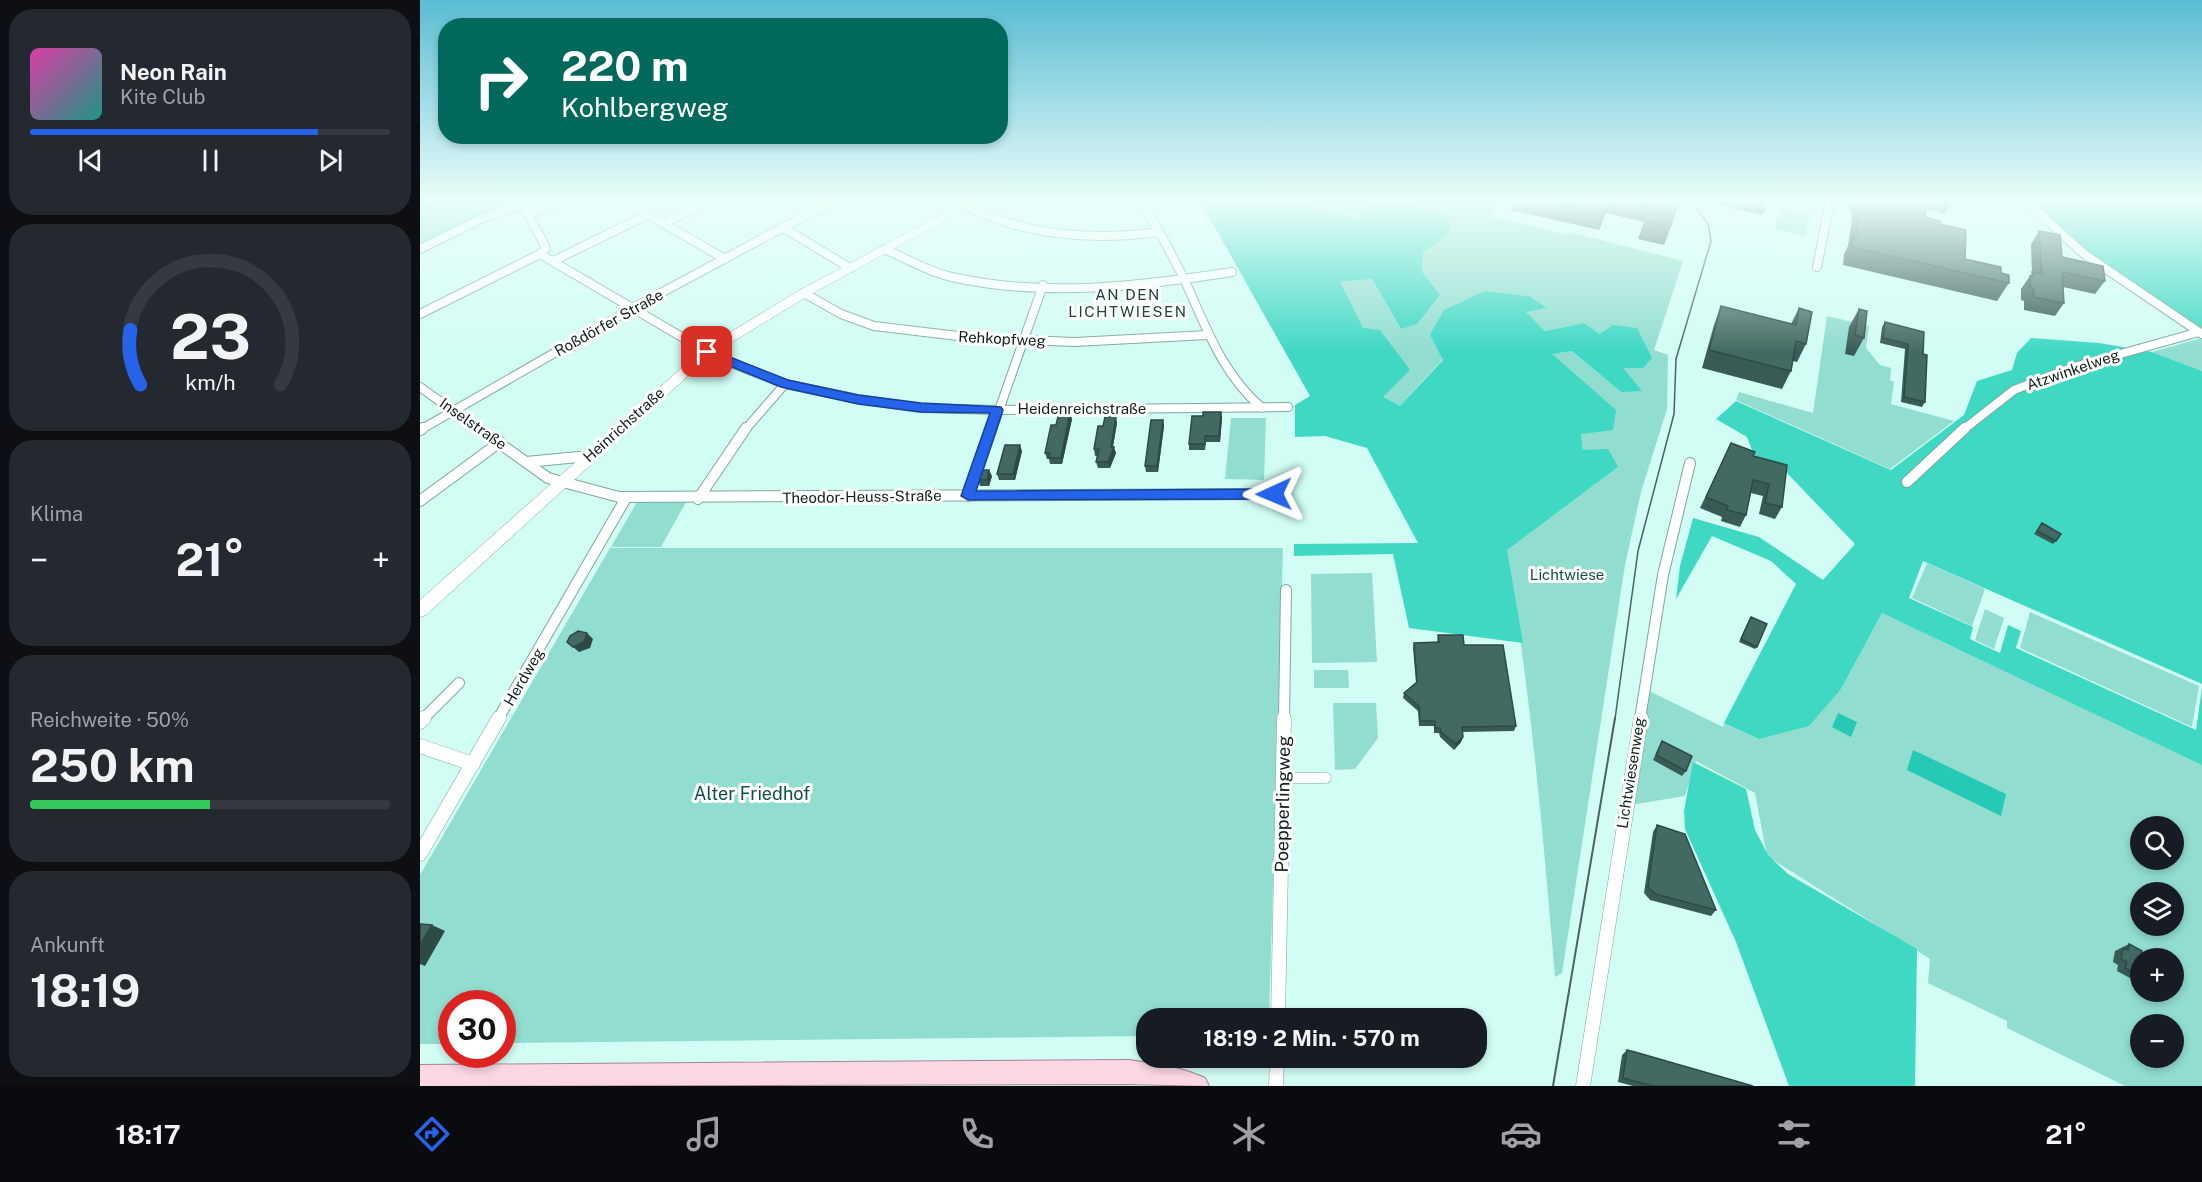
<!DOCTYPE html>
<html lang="de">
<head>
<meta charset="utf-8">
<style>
	body { margin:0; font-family:"Public Sans",sans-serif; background:#242831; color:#f1f3f6; height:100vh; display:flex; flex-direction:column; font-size:22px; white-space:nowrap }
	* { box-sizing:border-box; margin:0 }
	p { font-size:20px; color:#9ea1a6 }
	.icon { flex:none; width:33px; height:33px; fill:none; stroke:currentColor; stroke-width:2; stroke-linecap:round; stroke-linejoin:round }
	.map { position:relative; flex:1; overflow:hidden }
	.panel { display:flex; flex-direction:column; gap:9px; padding:9px; background:#0d0f14; width:420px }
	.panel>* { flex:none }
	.top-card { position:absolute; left:18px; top:18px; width:570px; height:126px; border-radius:24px; box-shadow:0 3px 9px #0003; background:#00695c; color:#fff; overflow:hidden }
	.buttons { position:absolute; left:1710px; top:816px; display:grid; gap:12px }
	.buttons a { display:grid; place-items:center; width:54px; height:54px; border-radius:50%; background:#171b24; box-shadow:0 3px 9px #0003; font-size:30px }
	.speed { position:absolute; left:18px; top:990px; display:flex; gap:12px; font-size:30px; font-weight:700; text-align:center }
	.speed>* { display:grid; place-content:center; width:78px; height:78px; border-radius:50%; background:#171b24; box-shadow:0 3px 9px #0003; line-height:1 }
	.speed .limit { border:9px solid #d22; background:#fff; color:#111 }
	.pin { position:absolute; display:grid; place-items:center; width:51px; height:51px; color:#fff; margin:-26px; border-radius:12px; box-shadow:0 3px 9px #0006 }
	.me { position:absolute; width:66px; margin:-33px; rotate:269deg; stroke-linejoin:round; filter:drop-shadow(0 0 4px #0008) }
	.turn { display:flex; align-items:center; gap:21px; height:126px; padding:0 24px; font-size:27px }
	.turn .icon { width:78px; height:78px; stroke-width:2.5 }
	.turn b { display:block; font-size:42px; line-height:51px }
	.big { font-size:45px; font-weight:700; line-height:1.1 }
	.panel .tile { flex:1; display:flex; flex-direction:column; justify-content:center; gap:9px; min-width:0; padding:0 21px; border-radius:24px; background:#242831 }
	.panel .dial { align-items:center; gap:0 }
	.dial svg { height:156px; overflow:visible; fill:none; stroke:#363941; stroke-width:7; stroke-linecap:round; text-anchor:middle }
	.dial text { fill:#f1f3f6; stroke:none }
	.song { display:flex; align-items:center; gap:18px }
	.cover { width:72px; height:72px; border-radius:9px; background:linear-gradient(135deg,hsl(320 70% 55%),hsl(170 70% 35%)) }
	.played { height:6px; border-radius:3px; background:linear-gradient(90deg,#2563eb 80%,#363941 80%) }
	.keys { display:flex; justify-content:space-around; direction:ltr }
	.heat { display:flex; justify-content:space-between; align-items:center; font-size:33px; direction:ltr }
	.charge { height:9px; border-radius:4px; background:linear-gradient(90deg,#34c759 50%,#363941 0) }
	.trip { position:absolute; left:716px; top:1008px; width:351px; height:60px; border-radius:24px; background:#171b24; box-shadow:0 3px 9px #0003; font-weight:700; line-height:60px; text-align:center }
	.tab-bar { display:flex; height:96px; justify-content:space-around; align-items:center; background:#090b0e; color:#9ea1a6 }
	.tab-bar .icon { width:42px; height:42px }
	.tab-bar .current { color:#2563eb }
	.tab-bar b { font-size:27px; color:#f1f3f6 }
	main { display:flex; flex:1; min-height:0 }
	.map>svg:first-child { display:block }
	.green { fill:#91ddd0; fill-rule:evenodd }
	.forest { fill:#3fd8c3 }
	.water { fill:#26c9b4 }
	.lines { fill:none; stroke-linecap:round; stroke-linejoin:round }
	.stream { stroke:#26c9b4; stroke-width:2 }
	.pedestrian-casing { stroke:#7da79f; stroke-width:11 }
	.minor-far2-casing { stroke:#7da79f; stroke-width:10 }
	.minor-far1-casing { stroke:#7da79f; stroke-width:12 }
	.minor-casing { stroke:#7da79f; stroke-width:15 }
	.secondary-casing { stroke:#7da79f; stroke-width:1 }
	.primary-casing { stroke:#a68691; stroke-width:2 }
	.pedestrian { stroke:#fff; stroke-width:10 }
	.minor-far2 { stroke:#fff; stroke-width:8 }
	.minor-far1 { stroke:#fff; stroke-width:10 }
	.minor { stroke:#fff; stroke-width:14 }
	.secondary { fill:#fff; fill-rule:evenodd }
	.primary { fill:#fad7e3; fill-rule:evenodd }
	.tram-far1 { stroke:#4a625d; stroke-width:1.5 }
	.tram { stroke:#4a625d; stroke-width:2 }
	.wall { fill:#395b55 }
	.shaded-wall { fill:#2e4a45 }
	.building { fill:#426a63; stroke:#2e4a45; stroke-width:1.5 }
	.route { fill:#2563eb; stroke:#184099; stroke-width:1.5 }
	.labels { text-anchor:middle; stroke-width:6; stroke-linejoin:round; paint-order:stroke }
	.far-quarter-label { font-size:15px; letter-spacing:1.5px; fill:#1c443d; stroke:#fff }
	.street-label { font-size:15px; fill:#10201d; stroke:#fff }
	.park-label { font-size:15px; fill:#0f4f47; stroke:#fff }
	.near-park-label { font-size:18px; fill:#0f4f47; stroke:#fff }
	.near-street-label { font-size:18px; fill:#10201d; stroke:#fff }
</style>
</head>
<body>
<main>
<section class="panel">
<div class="tile">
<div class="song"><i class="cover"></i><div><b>Neon Rain</b><p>Kite Club</p></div></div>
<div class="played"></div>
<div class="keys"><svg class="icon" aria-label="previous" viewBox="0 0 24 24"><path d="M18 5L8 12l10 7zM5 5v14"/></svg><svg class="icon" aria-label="pause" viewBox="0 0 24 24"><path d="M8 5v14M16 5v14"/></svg><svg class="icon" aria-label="next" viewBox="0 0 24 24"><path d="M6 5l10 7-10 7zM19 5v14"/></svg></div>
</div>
<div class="tile dial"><svg viewBox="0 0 100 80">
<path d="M14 69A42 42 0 1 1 86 69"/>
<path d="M14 69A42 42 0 0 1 9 41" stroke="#2563eb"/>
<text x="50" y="56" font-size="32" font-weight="700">23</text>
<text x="50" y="72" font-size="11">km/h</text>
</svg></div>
<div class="tile"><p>Klima</p>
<div class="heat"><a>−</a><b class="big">21°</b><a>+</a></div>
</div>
<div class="tile"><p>Reichweite · 50%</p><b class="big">250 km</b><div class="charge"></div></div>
<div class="tile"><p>Ankunft</p><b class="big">18:19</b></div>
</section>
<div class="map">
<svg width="1782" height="1086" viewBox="0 0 1782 1086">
	<rect width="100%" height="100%" fill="#d1fdf4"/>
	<path class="green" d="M0,201H106L0,247Z
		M896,201H983L951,206L938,219L890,209Z
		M988,201H1076L1074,217L1148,235L1150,232L1263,261L1234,350L1248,355L1247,409L1221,492L1205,565L1142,973L1135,977C1123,834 1111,692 1086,550L1198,467L1163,450L1161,434L1195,410L1131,354L1152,351L1201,392L1203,367L1180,334L1164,323L1125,331L1105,312L1126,308L1109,296L1065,291L1023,359L980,406L962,397L990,370L943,328L919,282L952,279L981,329L1002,272L1003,253L1029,234V216Z
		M1359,207L1389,213L1386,236L1355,229Z
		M1407,316L1449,326L1446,348L1460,365L1471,368L1470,380L1474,382L1471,404L1534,421L1470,469L1316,400L1319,392L1393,413Z
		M1782,338V371L1732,352Z
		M811,418H846L844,480L805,479Z
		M217,502H266L241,547H191Z
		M190,548H863L849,1018H726V1036L83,1043L82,1004H32L31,1044H0V875Z
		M1507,563L1565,589L1552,626L1492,598Z
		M952,573L957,662L892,663L891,574Z
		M1565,609L1584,618L1574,649L1555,640Z
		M1610,612L1779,686L1772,727L1600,648Z
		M1462,613L1771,759L1782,749V1086H1705L1587,1028V1021L1508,983L1510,959L1347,856L1335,793L1276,761L1265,796L1210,805L1229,691L1303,727L1304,723L1339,739L1421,689ZM1720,826H1754V860H1720ZM1720,892H1754V926H1720ZM1720,958H1754V992H1720ZM1720,1024H1754V1058H1720Z
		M894,670H928L929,688H894Z
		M913,703H956L958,738L935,769L915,770Z"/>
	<path class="forest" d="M780,201H896L890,209L937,219L951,206L983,201L1029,216V234L1003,253L1002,272L1020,295L997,324L981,329L952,279L920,282L943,328L960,330L990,370L963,397L980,406L1023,360L1010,335L1024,310L1065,291L1109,296L1127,308L1106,312L1125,331L1164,323L1180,334L1193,325L1217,328L1232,358L1223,368H1203L1222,391L1201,392L1152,351L1132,354L1196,410L1193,430L1161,434L1163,450L1188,449L1198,467L1087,550L1103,643L989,628L973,554L874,556V544L998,543L947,448L905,436L875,437V405L890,396Z
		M1611,201H1782V331L1669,255Z
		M1611,338L1679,343L1732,352L1782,371V684L1503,561L1489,598L1553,627L1550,639L1580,653L1588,625L1601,631L1596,648L1776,730L1782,688V765L1462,613L1421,689L1389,726L1339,739L1304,723L1376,584L1351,561L1292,536L1256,599L1260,566L1273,518L1339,537L1403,580L1435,544L1366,472L1336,460L1327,437L1296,419L1316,401L1471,470L1544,415L1557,381L1592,370L1597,353Z
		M1273,762L1326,789L1335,830L1348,855L1368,874L1497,949L1495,1086H1369L1316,942L1265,829L1264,811Z"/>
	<path class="water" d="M1418,713L1437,722L1431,737L1412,727Z
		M1493,750L1586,794L1581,816L1487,770Z"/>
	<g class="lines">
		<path class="stream" d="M2,209L21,201"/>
		<defs>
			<path id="pedestrian" d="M872,778H906"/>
			<path id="minor-far2" d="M205,201L305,259
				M722,201C736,227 751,252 764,279C786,326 801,373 842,408
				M1606,201L1664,254L1782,334
				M98,204L108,214L126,248L120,254L296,357L365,384L438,399L501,408L577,410L868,407
				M546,206C606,236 673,241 739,232
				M108,214L141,201
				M243,224L290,201
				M364,228L430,268
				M0,249L63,218L111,201
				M464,249C486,258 508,272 532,277C623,298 721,286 812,272
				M133,261L227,215
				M1397,267L1410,201
				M384,293L421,314L454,326L555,338L655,342L787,335
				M0,314L120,254
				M0,387L60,430
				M0,430L213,308L412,201
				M325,430L365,384
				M572,430L623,285
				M1543,430L1594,390L1654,367L1779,332"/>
			<path id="minor-far1" d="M58,428L128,478L199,497L854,494
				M0,430L3,428
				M106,462L159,457
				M1487,482L1545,428
				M548,496L572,428
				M278,499L326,428
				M0,501L80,442
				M3,719L39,683
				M78,719L206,498
				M864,719L866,590
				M1220,719L1243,575L1270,463"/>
			<path id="minor" d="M0,722L4,718
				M0,746L53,764
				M0,854L79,718
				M858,1018L864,718
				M856,1086L857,1058
				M1163,1086L1221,718"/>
			<path id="secondary" d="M547,201H560L388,296L291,355L6,615L0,617V600L283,349L380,290Z"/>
			<path id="primary" d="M709,1060C735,1064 761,1067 785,1078L789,1086L709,1084L0,1086V1065Z"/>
		</defs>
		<use href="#pedestrian" class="pedestrian-casing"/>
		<use href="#minor-far2" class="minor-far2-casing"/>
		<use href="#minor-far1" class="minor-far1-casing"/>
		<use href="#minor" class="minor-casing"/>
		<use href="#secondary" class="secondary-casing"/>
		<use href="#primary" class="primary-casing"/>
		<use href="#pedestrian" class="pedestrian"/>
		<use href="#minor-far2" class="minor-far2"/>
		<use href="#minor-far1" class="minor-far1"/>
		<use href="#minor" class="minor"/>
		<use href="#secondary" class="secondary"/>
		<use href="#primary" class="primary"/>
		<path class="tram-far1" d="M1195,719L1218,551L1254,414L1256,359L1291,241L1288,224L1271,201"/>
		<path class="tram" d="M1133,1086L1195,718"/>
	</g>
	<path class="wall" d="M1093,201H1260L1244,245L1218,239L1224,222L1186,213L1179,230L1091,210Z
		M1292,201H1346L1342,215L1291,203Z
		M1426,201H1533L1525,214L1505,209V217L1520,224L1545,259L1581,273L1589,283L1577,301L1423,265L1424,254L1428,246L1432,220L1431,209L1426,208L1428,204L1425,203Z
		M1619,231L1642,257L1685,281L1675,294L1643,287L1644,303L1635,316L1604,310V301L1601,300V289L1612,273L1611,244Z
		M1301,306L1371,324L1379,308L1386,344L1377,362L1373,361L1371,371L1362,389L1282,368L1294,325Z
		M1439,309L1444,338L1434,356L1425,354L1429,327Z
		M1465,322L1503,354L1505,402L1502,407L1481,402L1485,349L1460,343L1462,327Z
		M801,412L802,418L800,442H786L785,450H769V444L783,416Z
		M652,419L642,464H630L629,459H627L625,453L636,425Z
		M743,420L744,426L738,472H726L725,466Z
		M697,423L693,447L696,453L690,468H678L676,462L678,456H675L674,449L683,426Z
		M1311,443L1333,456L1362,507L1355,519L1339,514L1343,496L1331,493L1326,515L1320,527L1301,521L1302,517L1280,508Z
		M602,451L595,480H579L577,474Z
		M572,476L569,486H560L558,480Z
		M1622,523L1636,541L1633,544L1614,534Z
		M1329,620L1337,647L1335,649L1319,642Z
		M1018,635L1044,645L1096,726L1094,731L1042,732L1043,737L1041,742L1034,750L1020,737L1019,733H1014V726H999L998,711L983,698L984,693L996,683L993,648L994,643H1017Z
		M1242,741L1266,771L1262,776L1233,760Z
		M1237,825L1296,910L1291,916L1230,900L1224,893L1233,832Z
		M1709,944L1718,975L1710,978L1697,971L1698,965L1693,962L1695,951Z
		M1207,1050L1333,1086H1213L1198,1082L1202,1055Z"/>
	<path class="shaded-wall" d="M1189,201H1190L1186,213L1179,230L1184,212Z
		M1259,201H1260L1244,245L1250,227Z
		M801,412L802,418L800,442L799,436Z
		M650,413L652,419L642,464L641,458Z
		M696,416L697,423L692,451L694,447L696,453L690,468L688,462Z
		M743,420L744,426L738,472L737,466Z
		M600,445L602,451L595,480L593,474Z
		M569,470L572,476L569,486L567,480Z
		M167,633L173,639L170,648L159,652L153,647Z
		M1043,737L1041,742L1034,750L1036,744Z
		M12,925L25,931L5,966L0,964V945Z"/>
	<path class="building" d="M1135,201H1189L1184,212Z
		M1216,201H1259L1250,227L1224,221L1230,204Z
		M1298,201H1346L1343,212Z
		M1441,201H1506L1505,217L1520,221V224L1546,230L1545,259L1581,267V273L1589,275V283L1432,247L1433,236L1436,237Z
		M1619,231L1640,235L1642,257L1683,266L1685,281L1642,272L1644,303L1614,297L1613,288L1610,287V276H1613L1612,272L1622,274Z
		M1301,306L1376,325L1379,308L1392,312L1386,344L1376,341L1371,371L1289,350Z
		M1439,309L1447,311L1444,338L1435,335Z
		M1465,322L1504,332L1503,354L1507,355L1505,402L1484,397L1488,344L1463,338Z
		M783,412H801L799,436H785V444H769L772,416H783Z
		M639,413H650L641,458H629L630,453H625L631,425H636Z
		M696,416L691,447H694L688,462H676L679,449H674L678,426H683L685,417Z
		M731,420H743L737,466H725Z
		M1311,443L1335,452L1333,456L1367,465L1362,507L1345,503L1349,484L1333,480L1326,515L1307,510L1308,506L1286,497Z
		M585,445H600L593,474H577Z
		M561,470H569L567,480H558Z
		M1622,523L1641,534L1636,541L1617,531Z
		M1331,617L1347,624L1337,647L1321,639Z
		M158,631L167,633L164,642L153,647L147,642L150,636Z
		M1018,635H1043L1044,645H1083L1096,726L1042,727L1043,737L1036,744L1021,732L1020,728H1015V721H1000L999,706L984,693L997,682L994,643L1019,642Z
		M1242,741L1272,756L1266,771L1236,755Z
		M1237,825L1265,834L1296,910L1235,894L1228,887Z
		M0,924L12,925L0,945Z
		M1709,944L1722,951L1718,975L1705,968L1707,962L1701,959L1703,948L1708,950Z
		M1207,1050L1215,1052L1333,1086H1232L1203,1078Z"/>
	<linearGradient id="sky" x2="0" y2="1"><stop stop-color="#5abcd3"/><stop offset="0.57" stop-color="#eafefa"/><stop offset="1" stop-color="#eafefa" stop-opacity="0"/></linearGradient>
	<rect width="1782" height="353" fill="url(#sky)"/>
	<path class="route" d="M287,348L368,380L438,395L501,403L581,407L583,410L556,491L854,489L860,494L854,499L548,500L541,496L570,413L501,412L438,404L361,387L283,355V349Z"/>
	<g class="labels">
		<g class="far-quarter-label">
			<text x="708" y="300">AN DEN<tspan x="708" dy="17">LICHTWIESEN</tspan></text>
		</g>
		<g class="street-label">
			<text transform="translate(189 323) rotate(-29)" y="5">Roßdörfer Straße</text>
			<text transform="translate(582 339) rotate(3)" y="5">Rehkopfweg</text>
			<text transform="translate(1653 370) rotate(-19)" y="5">Atzwinkelweg</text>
			<text x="662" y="414">Heidenreichstraße</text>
			<text transform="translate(53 424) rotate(35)" y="5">Inselstraße</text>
			<text transform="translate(204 425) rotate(-42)" y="5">Heinrichstraße</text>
			<text transform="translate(442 497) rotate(-1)" y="5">Theodor-Heuss-Straße</text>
			<text transform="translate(104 677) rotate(-60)" y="5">Herdweg</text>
			<text transform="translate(1211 773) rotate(-81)" y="5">Lichtwiesenweg</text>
		</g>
		<g class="park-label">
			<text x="1147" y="580">Lichtwiese</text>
		</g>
		<g class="near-park-label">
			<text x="332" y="800">Alter Friedhof</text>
		</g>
		<g class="near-street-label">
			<text transform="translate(863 804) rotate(-89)" y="6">Poepperlingweg</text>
		</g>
	</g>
</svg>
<div class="buttons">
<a><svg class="icon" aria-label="search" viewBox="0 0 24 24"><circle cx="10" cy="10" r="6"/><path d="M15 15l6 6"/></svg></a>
<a><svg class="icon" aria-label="layers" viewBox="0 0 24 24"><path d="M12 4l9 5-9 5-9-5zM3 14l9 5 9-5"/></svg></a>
<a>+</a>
<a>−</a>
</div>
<div class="speed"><div class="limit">30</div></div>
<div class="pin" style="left:287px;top:352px;background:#d93025"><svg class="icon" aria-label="arrive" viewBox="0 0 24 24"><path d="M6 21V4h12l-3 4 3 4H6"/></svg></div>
<svg class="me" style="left:854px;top:494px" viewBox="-20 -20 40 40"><path d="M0-17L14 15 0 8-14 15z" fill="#2563eb" stroke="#fff" stroke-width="4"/></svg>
<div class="trip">18:19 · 2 Min. · 570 m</div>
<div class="top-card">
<div class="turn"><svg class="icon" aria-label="right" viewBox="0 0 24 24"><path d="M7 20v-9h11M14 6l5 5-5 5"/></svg><div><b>220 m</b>Kohlbergweg</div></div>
</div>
</div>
</main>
<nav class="tab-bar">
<b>18:17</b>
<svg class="icon current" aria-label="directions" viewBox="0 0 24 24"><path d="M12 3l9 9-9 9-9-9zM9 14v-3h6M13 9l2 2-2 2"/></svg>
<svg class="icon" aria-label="music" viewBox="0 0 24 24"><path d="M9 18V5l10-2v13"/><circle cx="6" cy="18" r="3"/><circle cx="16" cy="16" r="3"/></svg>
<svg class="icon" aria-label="phone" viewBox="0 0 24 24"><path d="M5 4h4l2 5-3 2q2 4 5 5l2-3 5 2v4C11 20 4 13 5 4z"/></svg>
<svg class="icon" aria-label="climate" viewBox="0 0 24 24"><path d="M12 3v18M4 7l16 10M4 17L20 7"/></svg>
<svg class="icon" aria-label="car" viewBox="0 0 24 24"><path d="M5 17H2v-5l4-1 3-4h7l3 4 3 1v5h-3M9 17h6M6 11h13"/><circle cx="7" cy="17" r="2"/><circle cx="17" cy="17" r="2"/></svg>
<svg class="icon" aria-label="filters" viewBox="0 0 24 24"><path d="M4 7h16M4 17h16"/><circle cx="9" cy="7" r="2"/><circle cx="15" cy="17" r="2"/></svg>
<b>21°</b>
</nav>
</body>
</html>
